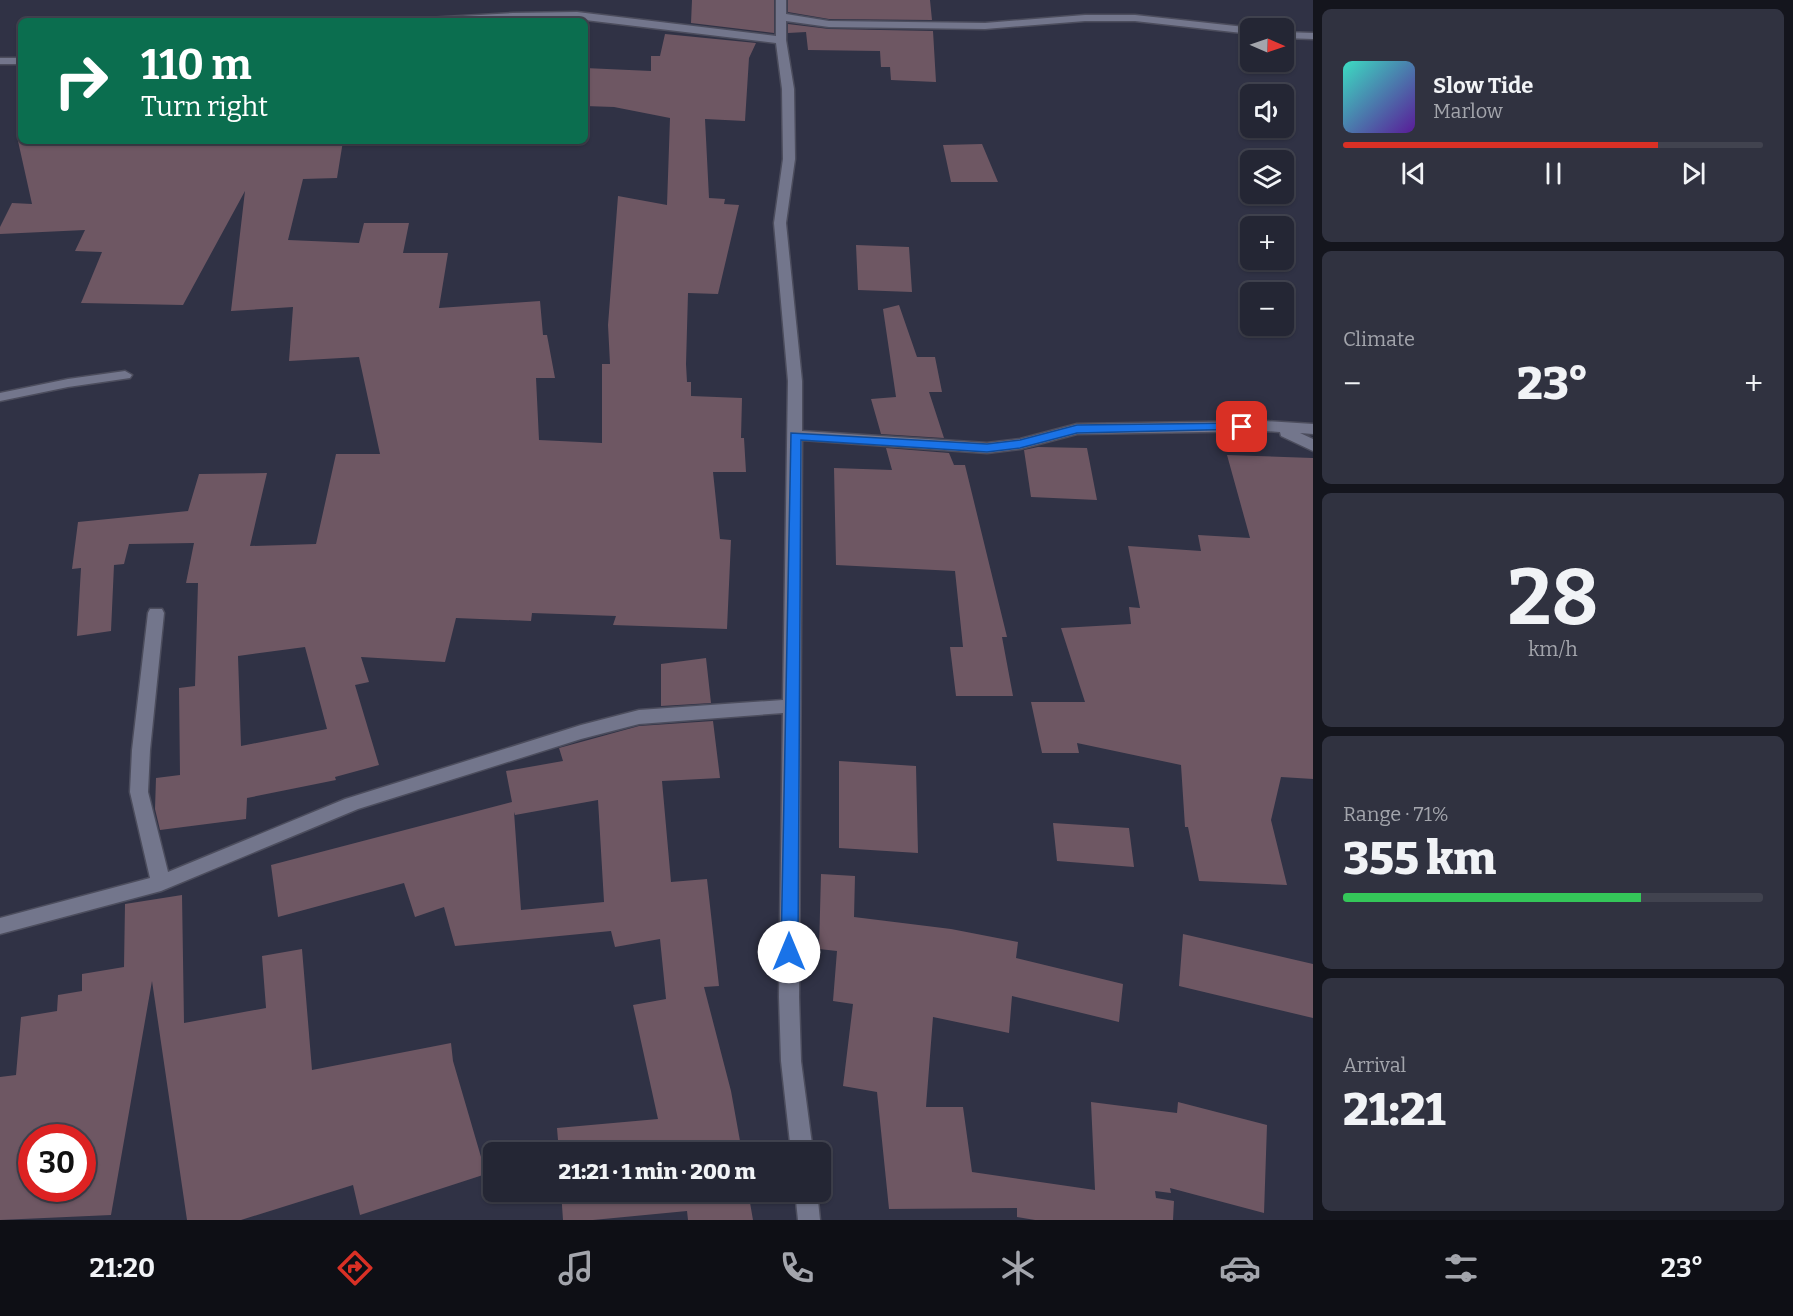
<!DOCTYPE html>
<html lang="en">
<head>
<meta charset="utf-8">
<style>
	body { margin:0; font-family:Bitter,serif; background:#303240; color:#f1f3f6; height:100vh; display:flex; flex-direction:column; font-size:22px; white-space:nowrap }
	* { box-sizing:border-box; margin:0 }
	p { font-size:20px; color:#a3a5ac }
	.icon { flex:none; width:33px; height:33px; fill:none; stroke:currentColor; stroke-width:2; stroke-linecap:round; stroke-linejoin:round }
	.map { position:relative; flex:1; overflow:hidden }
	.details { display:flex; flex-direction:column; gap:9px; padding:9px; background:#14151d; width:480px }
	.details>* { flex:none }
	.banner { position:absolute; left:18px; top:18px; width:570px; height:126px; border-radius:9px; box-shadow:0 2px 4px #0004,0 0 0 2px #41434f; background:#0b6e4f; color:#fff; overflow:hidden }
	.needle { width:39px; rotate:92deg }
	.fabs { position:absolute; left:1240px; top:18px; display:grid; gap:12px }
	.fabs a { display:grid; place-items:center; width:54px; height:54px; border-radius:9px; background:#242634; box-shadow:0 2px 4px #0004,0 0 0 2px #41434f; font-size:30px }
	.speed { position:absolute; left:18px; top:1124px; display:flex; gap:12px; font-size:30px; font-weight:700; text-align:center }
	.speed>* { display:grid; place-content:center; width:78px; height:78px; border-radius:50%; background:#242634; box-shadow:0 2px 4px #0004,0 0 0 2px #41434f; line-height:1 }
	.speed .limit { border:9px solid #d22; background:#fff; color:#111 }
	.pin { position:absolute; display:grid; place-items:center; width:51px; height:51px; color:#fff; margin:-26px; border-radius:12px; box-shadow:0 3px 9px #0006 }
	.me { position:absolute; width:66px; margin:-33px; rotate:0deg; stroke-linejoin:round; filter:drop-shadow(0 0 4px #0008) }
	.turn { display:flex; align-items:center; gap:21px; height:126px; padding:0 24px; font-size:27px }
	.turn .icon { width:78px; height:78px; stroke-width:2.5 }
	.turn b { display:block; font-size:42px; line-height:51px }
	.big { font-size:45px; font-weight:800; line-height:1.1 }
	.details .widget { flex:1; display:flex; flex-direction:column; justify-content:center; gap:9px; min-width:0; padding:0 21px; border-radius:9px; background:#303240 }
	.details .dial { align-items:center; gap:0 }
	.dial b { font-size:78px; line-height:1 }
	.song { display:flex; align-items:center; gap:18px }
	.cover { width:72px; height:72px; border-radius:9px; background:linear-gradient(135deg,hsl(170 70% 55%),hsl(270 70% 35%)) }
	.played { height:6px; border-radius:3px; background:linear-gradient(90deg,#d93025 75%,#41434f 75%) }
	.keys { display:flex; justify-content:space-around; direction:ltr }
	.heat { display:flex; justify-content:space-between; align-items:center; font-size:33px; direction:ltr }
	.charge { height:9px; border-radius:4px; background:linear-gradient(90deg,#34c759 71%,#41434f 0) }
	.trip { position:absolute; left:483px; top:1142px; width:348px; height:60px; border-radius:9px; background:#242634; box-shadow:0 2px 4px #0004,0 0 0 2px #41434f; font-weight:800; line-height:60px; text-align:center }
	.dock { display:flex; height:96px; justify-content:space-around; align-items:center; background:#0e0f15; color:#a3a5ac }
	.dock .icon { width:42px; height:42px }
	.dock .selected { color:#d93025 }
	.dock b { font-size:27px; color:#f1f3f6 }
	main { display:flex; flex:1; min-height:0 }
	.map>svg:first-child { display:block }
	.building { fill:#6e5763; fill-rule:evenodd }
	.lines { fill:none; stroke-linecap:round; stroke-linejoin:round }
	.minor-casing { stroke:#4c4d5d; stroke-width:3 }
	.minor { fill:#73768c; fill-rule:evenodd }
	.route { fill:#1a73e8; stroke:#114b97; stroke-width:1.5 }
</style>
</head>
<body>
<main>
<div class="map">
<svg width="1313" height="1220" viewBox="0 0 1313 1220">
	<rect width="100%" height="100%" fill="#303245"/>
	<path class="building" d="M692,0H774V33L691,23Z
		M788,0H930L932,20L829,19L788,12Z
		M788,24L829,29L933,31L936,82L891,80L890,67H881L880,51L808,50L806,32L788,33Z
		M665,34L756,43L749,58L745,121L705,119L709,198L725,199L724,204L739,205L718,294L688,293L686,364L687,382H691V396L742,398L741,438H744L746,472H713L720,539L731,540L727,629L613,625L616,616L532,613L531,621L456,618L445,662L361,657L369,682L355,685L379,765L335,777L336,780L247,798L246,819L160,830L155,809L156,778L180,775L179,688L195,686L198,583H186L194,543L129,544L124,564L114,565L111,631L77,636L81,568L72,569L78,522L188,511L199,474L267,473L250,546L316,544L336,454H380L359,357L289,361L293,307L231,311L245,191L183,305L81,303L102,252L75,251L85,230L0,234V227L12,203L32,204L18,141H343L337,178L303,179L288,240L359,243L364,223H409L403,253H448L439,308L540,301L543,335H547L555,378H536L539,440L602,443V364H610L608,325L618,196L667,205L670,118L614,107L585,106V68L651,71V56H660ZM305,647L327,729L241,746L238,656Z
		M982,144L998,182H951L943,145Z
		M856,245L909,247L912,292L858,290Z
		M899,305L917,357H935L942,392H929L944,438L881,434L871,399L896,397L883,309Z
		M1038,447L1087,448L1097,500L1031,497L1024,450Z
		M886,448L949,453L954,465H965L1007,637H1002L1013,696H956L950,647H963L955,571L836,565L834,468L892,470Z
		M1227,455L1313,458V779L1281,777L1271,820L1287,885L1199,881L1188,827H1185L1181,765L1077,743L1079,753H1042L1031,702H1085L1061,628L1131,624L1129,607L1140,608L1128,546L1201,551L1198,535L1250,538Z
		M706,658L711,703L661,706V664Z
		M713,721L720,778L662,781L671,882L707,879L719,986L704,987L731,1091L742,1152H559L557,1128L658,1119L633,1005L666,999L660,939L615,947L611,931L455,946L444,907L415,917L404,883L278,917L271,865L512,802L506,771L563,761L559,748L639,726ZM598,800L604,902L521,910L514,812L515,815Z
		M839,761L916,766L918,853L839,848Z
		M1053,823L1129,828L1134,867L1057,861Z
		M821,874L855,876L854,917L951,929L1018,942L1016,958L1123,984L1119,1022L1012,996L1009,1033L933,1017L926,1107H963L972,1172L1095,1190L1091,1102L1177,1113L1178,1102L1267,1125L1264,1213L1170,1188L1171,1193L1155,1191L1156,1198L1174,1201L1173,1220H1035L1017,1217V1208L889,1209L877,1092L843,1086L853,1004L833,1001L837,951L819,949Z
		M182,895L184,1023L266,1008L262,956L302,949L312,1070L451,1043L453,1061L486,1174L360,1215L353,1185L241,1220H187L152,981L111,1215L0,1220V1077L16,1075L21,1017L57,1011L58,995L82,991V974L124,967L125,904ZM32,1137H82V1188H32Z
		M1183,934L1313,964V1018L1179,986Z
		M561,1191H748L753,1220H688L687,1211L593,1220H563Z"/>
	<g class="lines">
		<defs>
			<path id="minor" d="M776,0H786V14L829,21L985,23L1085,15H1135L1254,28H1251V34L1135,21H1085L985,29L829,27L786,21V40L794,89L795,159L786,223L802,381V431L987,443L1020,439L1077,424L1265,421L1313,424V434L1300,433L1313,439V451L1281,436L1280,432L1265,431L1077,434L1020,449L987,453L802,440L799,997L801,1061L813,1152H791L781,1061L779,997L783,713L639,724L581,739L358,809L161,891L0,934V918L150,878L130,792L132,750L148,613L150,609H162L164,613L150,750L148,792L168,872L345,799L581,725L639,710L783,700L788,381L774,223L783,159L782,89L776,43L577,19L423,21L428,18L513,13L577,12L776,36Z
				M1284,32L1313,33V39L1284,38Z
				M0,58H21V64H0Z
				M125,371L132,375L130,378L68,387L0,401V393L68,379Z
				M795,1191H817L820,1220H798Z"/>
		</defs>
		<use href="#minor" class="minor-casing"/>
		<use href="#minor" class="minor"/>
	</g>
	<path class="route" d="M1242,423L1248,427L1246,429L1077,433L1020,448L987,452L801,440L798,952L795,957L789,959L784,957L781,952L791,433L987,444L1020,440L1077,425Z"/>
</svg>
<div class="fabs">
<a><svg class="needle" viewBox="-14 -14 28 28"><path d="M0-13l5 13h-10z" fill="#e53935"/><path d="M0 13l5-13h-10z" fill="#a3a5ac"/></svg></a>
<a><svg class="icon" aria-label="sound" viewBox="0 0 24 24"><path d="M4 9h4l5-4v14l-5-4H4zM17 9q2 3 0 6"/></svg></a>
<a><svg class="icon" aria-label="layers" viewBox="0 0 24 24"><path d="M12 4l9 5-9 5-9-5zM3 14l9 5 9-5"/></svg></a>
<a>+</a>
<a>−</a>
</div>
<div class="speed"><div class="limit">30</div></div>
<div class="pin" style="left:1242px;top:427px;background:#d93025"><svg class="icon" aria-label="arrive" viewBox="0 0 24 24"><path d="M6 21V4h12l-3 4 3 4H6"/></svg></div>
<svg class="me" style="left:789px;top:952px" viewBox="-20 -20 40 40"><circle r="19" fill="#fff"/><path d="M0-13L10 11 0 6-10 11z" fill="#1a73e8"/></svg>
<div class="trip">21:21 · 1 min · 200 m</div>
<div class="banner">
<div class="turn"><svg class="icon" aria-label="right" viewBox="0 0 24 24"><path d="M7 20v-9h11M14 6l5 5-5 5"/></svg><div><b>110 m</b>Turn right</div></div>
</div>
</div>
<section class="details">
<div class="widget">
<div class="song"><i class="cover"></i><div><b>Slow Tide</b><p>Marlow</p></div></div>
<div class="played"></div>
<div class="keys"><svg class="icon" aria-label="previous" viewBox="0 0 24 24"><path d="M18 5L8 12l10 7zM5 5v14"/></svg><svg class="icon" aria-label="pause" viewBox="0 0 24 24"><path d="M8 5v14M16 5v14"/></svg><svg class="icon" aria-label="next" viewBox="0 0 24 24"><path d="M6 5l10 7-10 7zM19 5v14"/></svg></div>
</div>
<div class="widget"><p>Climate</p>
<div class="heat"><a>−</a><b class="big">23°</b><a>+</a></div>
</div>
<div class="widget dial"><b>28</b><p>km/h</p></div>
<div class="widget"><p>Range · 71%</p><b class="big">355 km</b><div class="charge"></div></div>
<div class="widget"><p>Arrival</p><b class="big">21:21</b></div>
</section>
</main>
<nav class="dock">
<b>21:20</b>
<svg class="icon selected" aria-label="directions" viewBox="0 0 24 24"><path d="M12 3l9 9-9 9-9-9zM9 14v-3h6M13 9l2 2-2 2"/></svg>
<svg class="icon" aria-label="music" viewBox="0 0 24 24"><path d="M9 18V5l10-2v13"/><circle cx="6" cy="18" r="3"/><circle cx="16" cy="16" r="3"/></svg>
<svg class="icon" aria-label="phone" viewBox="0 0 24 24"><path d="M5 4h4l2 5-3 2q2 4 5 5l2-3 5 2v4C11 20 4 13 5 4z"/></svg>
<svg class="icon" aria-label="climate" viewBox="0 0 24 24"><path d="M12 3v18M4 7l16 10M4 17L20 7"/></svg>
<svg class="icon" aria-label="car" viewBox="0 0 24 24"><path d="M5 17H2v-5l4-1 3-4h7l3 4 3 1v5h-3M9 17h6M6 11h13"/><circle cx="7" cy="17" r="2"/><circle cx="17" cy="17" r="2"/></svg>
<svg class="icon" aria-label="filters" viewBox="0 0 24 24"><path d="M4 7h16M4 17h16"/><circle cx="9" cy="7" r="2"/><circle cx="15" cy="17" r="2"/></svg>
<b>23°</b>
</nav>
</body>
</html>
